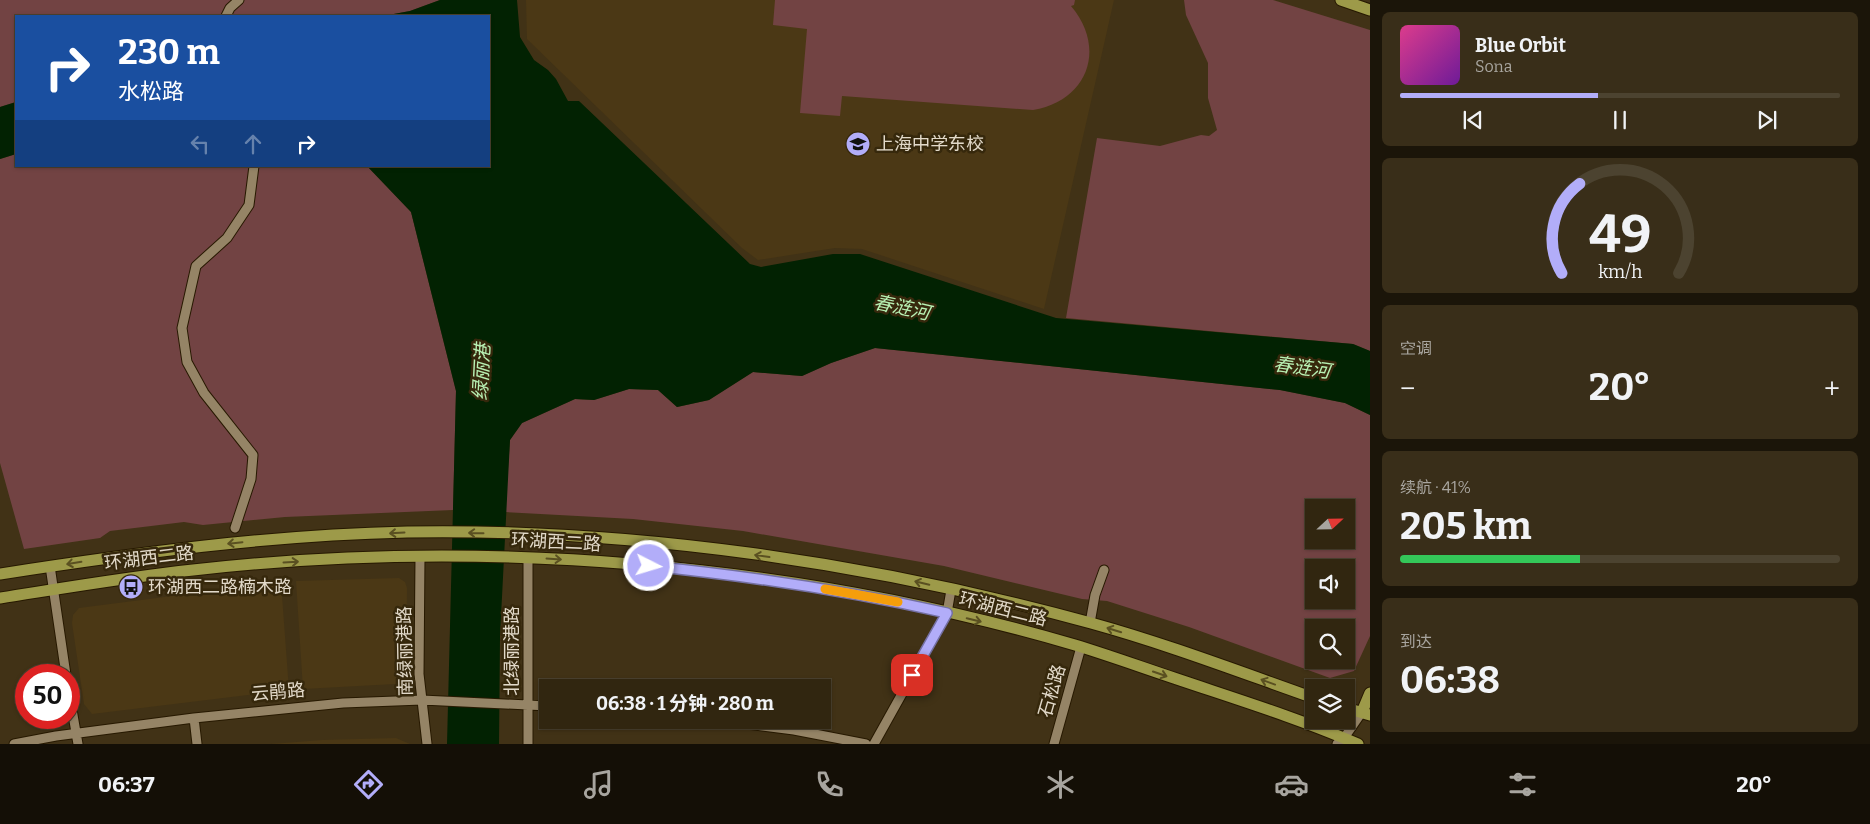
<!DOCTYPE html>
<html lang="zh">
<head>
<meta charset="utf-8">
<style>
	body { margin:0; font-family:Bitter,"Noto Sans SC",serif; background:#392e19; color:#f1f3f6; height:100vh; display:flex; flex-direction:column; font-size:19px; white-space:nowrap }
	* { box-sizing:border-box; margin:0 }
	p { font-size:16px; color:#a8a59f }
	.icon { flex:none; width:28px; height:28px; fill:none; stroke:currentColor; stroke-width:2; stroke-linecap:round; stroke-linejoin:round }
	.map { position:relative; flex:1; overflow:hidden }
	.side { display:flex; flex-direction:column; gap:12px; padding:12px; background:#1b1509; width:500px }
	.side>* { flex:none }
	.banner { position:absolute; left:15px; top:15px; width:475px; height:152px; border-radius:0px; box-shadow:0 1px 4px #0004,0 0 0 1px #4c4330; background:#1a4fa0; color:#fff; overflow:hidden }
	.needle { width:32px; rotate:68deg }
	.controls { position:absolute; left:1305px; top:499px; display:grid; gap:10px }
	.controls a { display:grid; place-items:center; width:50px; height:50px; border-radius:0px; background:#312610; box-shadow:0 1px 4px #0004,0 0 0 1px #4c4330; font-size:25px }
	.speed { position:absolute; left:15px; top:664px; display:flex; gap:10px; font-size:25px; font-weight:700; text-align:center }
	.speed>* { display:grid; place-content:center; width:65px; height:65px; border-radius:50%; background:#312610; box-shadow:0 1px 4px #0004,0 0 0 1px #4c4330; line-height:1 }
	.speed .limit { border:8px solid #d22; background:#fff; color:#111 }
	.pin { position:absolute; display:grid; place-items:center; width:42px; height:42px; color:#fff; margin:-21px; border-radius:10px; box-shadow:0 2px 8px #0006 }
	.me { position:absolute; width:55px; margin:-28px; rotate:95deg; stroke-linejoin:round; filter:drop-shadow(0 0 4px #0008) }
	.turn { display:flex; align-items:center; gap:18px; height:105px; padding:0 20px; font-size:22px }
	.turn .icon { width:65px; height:65px; stroke-width:2.5 }
	.turn b { display:block; font-size:35px; line-height:42px }
	.lanes { display:flex; align-items:center; height:48px; padding:0 20px; background:#0003; justify-content:center; gap:25px; direction:ltr }
	.lanes .off { opacity:.35 }
	.big { font-size:38px; font-weight:700; line-height:1.1 }
	.side .widget { flex:1; display:flex; flex-direction:column; justify-content:center; gap:8px; min-width:0; padding:0 18px; border-radius:8px; background:#392e19 }
	.side .dial { align-items:center; gap:0 }
	.dial svg { height:130px; overflow:visible; fill:none; stroke:#4c4330; stroke-width:7; stroke-linecap:round; text-anchor:middle }
	.dial text { fill:#f1f3f6; stroke:none }
	.song { display:flex; align-items:center; gap:15px }
	.cover { width:60px; height:60px; border-radius:8px; background:linear-gradient(135deg,hsl(330 70% 55%),hsl(280 70% 35%)) }
	.played { height:5px; border-radius:2px; background:linear-gradient(90deg,#b2adf9 45%,#4c4330 45%) }
	.keys { display:flex; justify-content:space-around; direction:ltr }
	.heat { display:flex; justify-content:space-between; align-items:center; font-size:28px; direction:ltr }
	.charge { height:8px; border-radius:4px; background:linear-gradient(90deg,#34c759 41%,#4c4330 0) }
	.trip { position:absolute; left:539px; top:679px; width:292px; height:50px; border-radius:0px; background:#312610; box-shadow:0 1px 4px #0004,0 0 0 1px #4c4330; font-weight:700; line-height:50px; text-align:center }
	.menu { display:flex; height:80px; justify-content:space-around; align-items:center; background:#140f06; color:#a8a59f }
	.menu .icon { width:35px; height:35px }
	.menu .selected { color:#b2adf9 }
	.menu b { font-size:22px; color:#f1f3f6 }
	main { display:flex; flex:1; min-height:0 }
	.map>svg:first-child { display:block }
	.built { fill:#4b3815 }
	.green { fill:#724343; fill-rule:evenodd }
	.water { fill:#022202 }
	.lines { fill:none; stroke-linecap:round; stroke-linejoin:round }
	.minor-casing { stroke:#271900; stroke-width:11 }
	.major-casing { stroke:#271900; stroke-width:13 }
	.minor { stroke:#958466; stroke-width:9 }
	.major { stroke:#9d9a49; stroke-width:11 }
	.oneway { stroke:#5a5021 }
	.route-casing { stroke:#7470a2; stroke-width:12 }
	.route { stroke:#b2adf9; stroke-width:9 }
	.slow { stroke:#f59e0b; stroke-width:9 }
	.labels { text-anchor:middle; stroke-width:5; stroke-linejoin:round; paint-order:stroke }
	.poi-label { font-size:18px; fill:#e2d9c9; stroke:#36280c; text-anchor:start }
	.street-label { font-size:18px; fill:#e2d9c9; stroke:#36280c }
	.water-label { font-size:19px; font-style:italic; fill:#b8f0b3; stroke:#36280c }
</style>
</head>
<body>
<main>
<div class="map">
<svg width="1370" height="744" viewBox="0 0 1370 744">
	<rect width="100%" height="100%" fill="#413216"/>
	<path class="built" d="M526,0H1114L1044,309L862,249L835,248L758,260L742,248L527,39Z
		M399,578L405,582L407,588L406,678L395,684L303,689L296,581Z
		M281,582L289,690L92,714L84,704L72,623L73,615L79,608Z
		M396,738L410,744H271L322,740Z"/>
	<path class="green" d="M0,0H440L410,11L383,16H16V102L0,107Z
		M775,0H1075L1074,5L1071,6C1107,48 1088,101 1033,110L842,96L840,116L800,113L807,29L773,25Z
		M1184,0H1273L1370,30V351L1353,344L1066,318L1097,138L1160,146L1201,135L1209,136L1217,130L1208,98V63L1186,15Z
		M16,154V166H367L411,212L456,391L453,510L285,517L203,525L184,522L110,531L100,538L24,549L0,463V159Z
		M875,348L1280,390L1345,403L1370,415V636L1354,671L1330,678L1189,627L1107,601L1082,599L944,566L743,531L633,519L505,512L510,440L522,423L575,399L594,400L629,389L658,390L677,407L709,400L753,372L802,376L831,363ZM1314,508H1346V540H1314ZM1314,568H1346V600H1314ZM1314,628H1346V660H1314Z"/>
	<path class="water" d="M440,0H517L520,37L534,60L548,70L556,79L568,101H579L750,264L761,267L833,254H860L1056,318L1353,344L1370,351V415L1345,403L1280,390L875,348L831,363L802,376L753,372L709,400L677,407L658,390L629,389L594,400L575,399L522,423L510,440L500,636L499,744H447L456,391L411,212L367,166H489V16H383L410,11Z
		M16,102V154L0,159V107Z"/>
	<g class="lines">
		<defs>
			<path id="minor" d="M226,16L230,8L239,0
				M235,528L251,479L253,455L204,393L187,362L182,328L196,266L227,238L249,205L254,166
				M420,557L419,674L427,744
				M50,566L66,675
				M1090,623L1095,595L1104,570
				M69,692L78,744
				M194,718L197,744
				M715,720L794,730L866,744
				M14,744L56,736L194,718L343,703L422,700L548,706
				M528,744V558
				M874,744L947,613L951,590
				M1054,744L1081,647
				M1337,744L1344,738L1362,712"/>
			<path id="major" d="M1341,0L1370,10
				M0,574C135,553 270,535 407,532C635,528 872,563 1091,623C1167,644 1240,672 1314,698
				M0,598C64,588 128,577 193,570C483,537 795,563 1075,645C1108,655 1141,667 1174,678C1236,699 1298,718 1358,744
				M1346,708L1370,715
				M1362,712L1370,693"/>
		</defs>
		<use href="#minor" class="minor-casing"/>
		<use href="#major" class="major-casing"/>
		<use href="#minor" class="minor"/>
		<use href="#major" class="major"/>
	</g>
	<defs><path id="oneway-shaft" d="M-6 0H5M1.5-3L5.5 0L1.5 3" fill="none" stroke-width="1.6" stroke-linecap="round" stroke-linejoin="round" transform="scale(1.25)"/></defs>
	<g class="oneway">
		<use href="#oneway-shaft" transform="translate(397 533) rotate(177)"/>
		<use href="#oneway-shaft" transform="translate(476 533) rotate(-179)"/>
		<use href="#oneway-shaft" transform="translate(235 543) rotate(174)"/>
		<use href="#oneway-shaft" transform="translate(762 556) rotate(-172)"/>
		<use href="#oneway-shaft" transform="translate(554 559) rotate(4)"/>
		<use href="#oneway-shaft" transform="translate(291 562) rotate(-3)"/>
		<use href="#oneway-shaft" transform="translate(74 563) rotate(171)"/>
		<use href="#oneway-shaft" transform="translate(922 583) rotate(-167)"/>
		<use href="#oneway-shaft" transform="translate(974 620) rotate(14)"/>
		<use href="#oneway-shaft" transform="translate(1114 630) rotate(-163)"/>
		<use href="#oneway-shaft" transform="translate(1160 674) rotate(19)"/>
		<use href="#oneway-shaft" transform="translate(1268 682) rotate(-160)"/>
	</g>
	<g class="lines">
		<defs>
			<path id="route" d="M649,566C749,576 849,591 947,613L912,675"/>
		</defs>
		<use href="#route" class="route-casing"/>
		<use href="#route" class="route"/>
		<path class="slow" d="M825,589L898,602"/>
	</g>
	<defs>
		<symbol id="school-disc" viewBox="-11 -11 22 22"><circle r="9.5" fill="#b2adf9" stroke="#36280c"/><path d="M0-5L7-2L0 1L-7-2ZM-4 1L0 2.5L4 1V4Q0 6-4 4Z" fill="#111"/></symbol>
		<symbol id="bus-disc" viewBox="-11 -11 22 22"><circle r="9.5" fill="#b2adf9" stroke="#36280c"/><path d="M-5-6H5V4H4V6H2V4H-2V6H-4V4H-5ZM-3.5-4V0h7V-4ZM-3.5 1.2v1.5H-2V1.2ZM2 1.2v1.5H3.5V1.2Z" fill="#111"/></symbol>
	</defs>
	<g fill-rule="evenodd">
		<use href="#school-disc" x="844" y="130" width="28" height="28"/>
		<use href="#bus-disc" x="117" y="573" width="28" height="28"/>
	</g>
	<g class="labels">
		<g class="poi-label">
			<text x="876" y="150">上海中学东校</text>
			<text x="148" y="593">环湖西二路楠木路</text>
		</g>
		<g class="street-label">
			<text transform="translate(556 542) rotate(3)" y="6">环湖西二路</text>
			<text transform="translate(149 558) rotate(-7)" y="6">环湖西二路</text>
			<text transform="translate(1003 609) rotate(14)" y="6">环湖西二路</text>
			<text transform="translate(405 651) rotate(-91)" y="6">南绿丽港路</text>
			<text transform="translate(512 651) rotate(-90)" y="6">北绿丽港路</text>
			<text transform="translate(1052 691) rotate(-74)" y="6">石松路</text>
			<text transform="translate(278 692) rotate(-5)" y="6">云鹃路</text>
		</g>
		<g class="water-label">
			<text transform="translate(902 307) rotate(12)" y="7">春涟河</text>
			<text transform="translate(1302 367) rotate(8)" y="7">春涟河</text>
			<text transform="translate(481 372) rotate(-87)" y="7">绿丽港</text>
		</g>
	</g>
</svg>
<div class="controls">
<a><svg class="needle" viewBox="-14 -14 28 28"><path d="M0-13l5 13h-10z" fill="#e53935"/><path d="M0 13l5-13h-10z" fill="#a8a59f"/></svg></a>
<a><svg class="icon" aria-label="sound" viewBox="0 0 24 24"><path d="M4 9h4l5-4v14l-5-4H4zM17 9q2 3 0 6"/></svg></a>
<a><svg class="icon" aria-label="search" viewBox="0 0 24 24"><circle cx="10" cy="10" r="6"/><path d="M15 15l6 6"/></svg></a>
<a><svg class="icon" aria-label="layers" viewBox="0 0 24 24"><path d="M12 4l9 5-9 5-9-5zM3 14l9 5 9-5"/></svg></a>
</div>
<div class="speed"><div class="limit">50</div></div>
<div class="pin" style="left:912px;top:675px;background:#d93025"><svg class="icon" aria-label="arrive" viewBox="0 0 24 24"><path d="M6 21V4h12l-3 4 3 4H6"/></svg></div>
<svg class="me" style="left:649px;top:566px" viewBox="-20 -20 40 40"><circle r="17" fill="#b2adf9" stroke="#fff" stroke-width="3"/><path d="M0-11L8 9 0 5-8 9z" fill="#fff"/></svg>
<div class="trip">06:38 · 1 分钟 · 280 m</div>
<div class="banner">
<div class="turn"><svg class="icon" aria-label="right" viewBox="0 0 24 24"><path d="M7 20v-9h11M14 6l5 5-5 5"/></svg><div><b>230 m</b>水松路</div></div>
<div class="lanes"><svg class="icon off" aria-label="left" viewBox="0 0 24 24"><path d="M17 20v-9H6M10 6l-5 5 5 5"/></svg><svg class="icon off" aria-label="ahead" viewBox="0 0 24 24"><path d="M12 20V5M6 11l6-6 6 6"/></svg><svg class="icon" aria-label="right" viewBox="0 0 24 24"><path d="M7 20v-9h11M14 6l5 5-5 5"/></svg></div>
</div>
</div>
<section class="side">
<div class="widget">
<div class="song"><i class="cover"></i><div><b>Blue Orbit</b><p>Sona</p></div></div>
<div class="played"></div>
<div class="keys"><svg class="icon" aria-label="previous" viewBox="0 0 24 24"><path d="M18 5L8 12l10 7zM5 5v14"/></svg><svg class="icon" aria-label="pause" viewBox="0 0 24 24"><path d="M8 5v14M16 5v14"/></svg><svg class="icon" aria-label="next" viewBox="0 0 24 24"><path d="M6 5l10 7-10 7zM19 5v14"/></svg></div>
</div>
<div class="widget dial"><svg viewBox="0 0 100 80">
<path d="M14 69A42 42 0 1 1 86 69"/>
<path d="M14 69A42 42 0 0 1 25 14" stroke="#b2adf9"/>
<text x="50" y="56" font-size="32" font-weight="700">49</text>
<text x="50" y="72" font-size="11">km/h</text>
</svg></div>
<div class="widget"><p>空调</p>
<div class="heat"><a>−</a><b class="big">20°</b><a>+</a></div>
</div>
<div class="widget"><p>续航 · 41%</p><b class="big">205 km</b><div class="charge"></div></div>
<div class="widget"><p>到达</p><b class="big">06:38</b></div>
</section>
</main>
<nav class="menu">
<b>06:37</b>
<svg class="icon selected" aria-label="directions" viewBox="0 0 24 24"><path d="M12 3l9 9-9 9-9-9zM9 14v-3h6M13 9l2 2-2 2"/></svg>
<svg class="icon" aria-label="music" viewBox="0 0 24 24"><path d="M9 18V5l10-2v13"/><circle cx="6" cy="18" r="3"/><circle cx="16" cy="16" r="3"/></svg>
<svg class="icon" aria-label="phone" viewBox="0 0 24 24"><path d="M5 4h4l2 5-3 2q2 4 5 5l2-3 5 2v4C11 20 4 13 5 4z"/></svg>
<svg class="icon" aria-label="climate" viewBox="0 0 24 24"><path d="M12 3v18M4 7l16 10M4 17L20 7"/></svg>
<svg class="icon" aria-label="car" viewBox="0 0 24 24"><path d="M5 17H2v-5l4-1 3-4h7l3 4 3 1v5h-3M9 17h6M6 11h13"/><circle cx="7" cy="17" r="2"/><circle cx="17" cy="17" r="2"/></svg>
<svg class="icon" aria-label="filters" viewBox="0 0 24 24"><path d="M4 7h16M4 17h16"/><circle cx="9" cy="7" r="2"/><circle cx="15" cy="17" r="2"/></svg>
<b>20°</b>
</nav>
</body>
</html>
